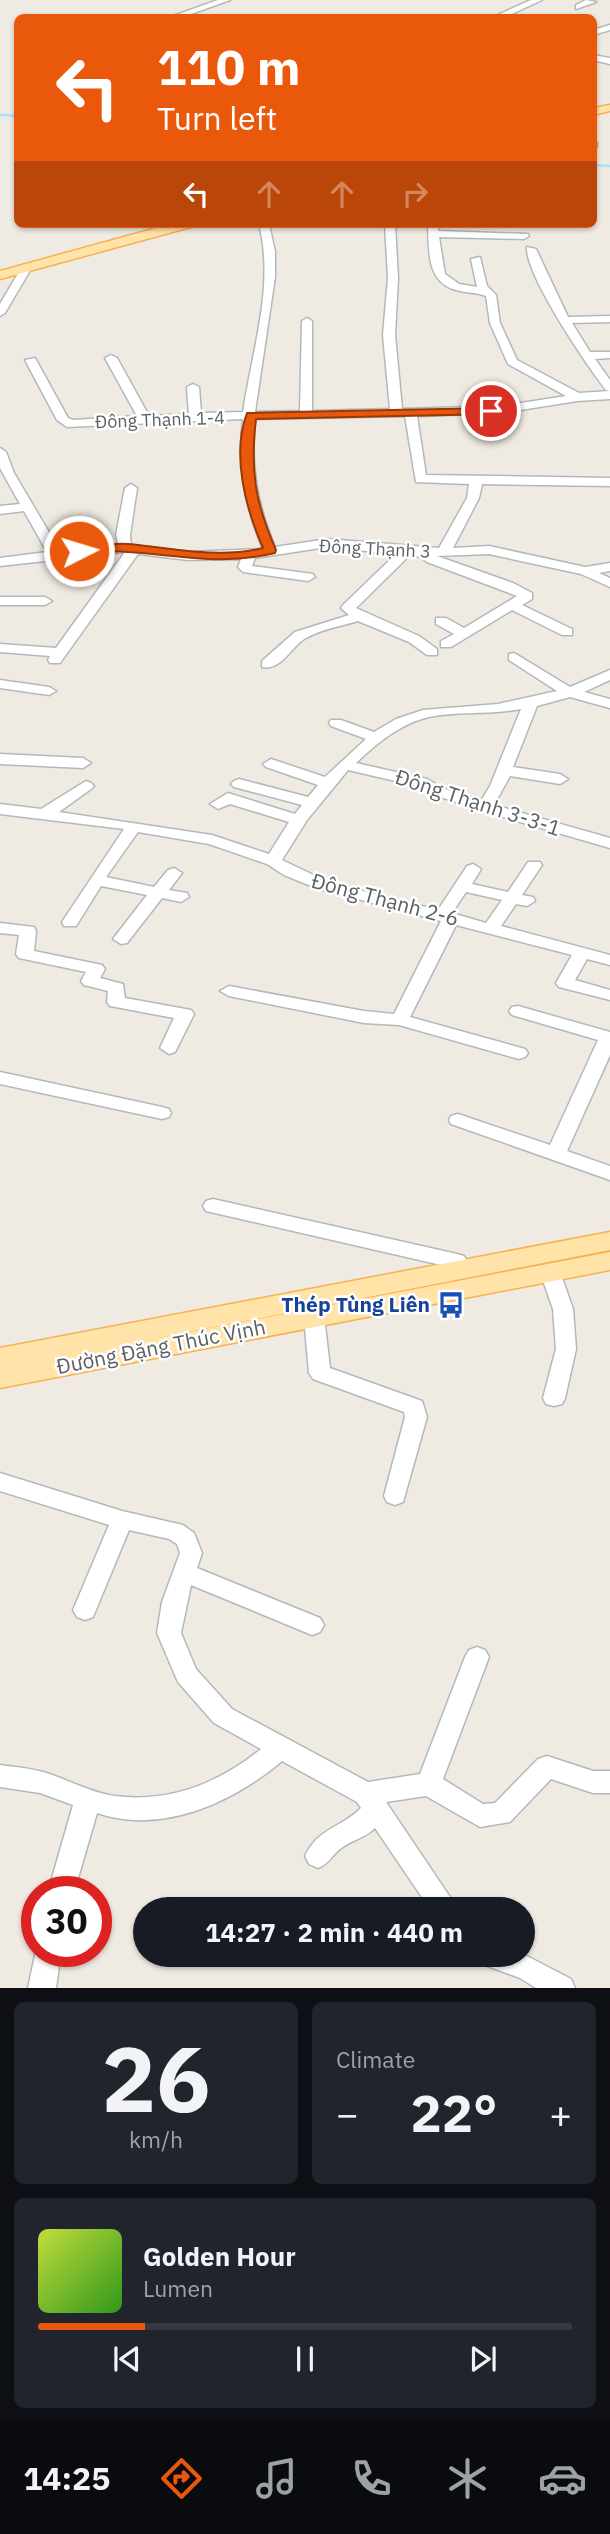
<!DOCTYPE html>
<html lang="en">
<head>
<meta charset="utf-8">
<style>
	body { margin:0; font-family:"IBM Plex Sans",sans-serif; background:#20242c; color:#f1f3f6; height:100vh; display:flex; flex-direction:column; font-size:26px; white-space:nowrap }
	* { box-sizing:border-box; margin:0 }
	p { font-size:23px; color:#9ea1a6 }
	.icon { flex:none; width:38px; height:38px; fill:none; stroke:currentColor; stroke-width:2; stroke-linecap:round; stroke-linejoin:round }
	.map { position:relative; height:1988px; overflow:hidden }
	.details { display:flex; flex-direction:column; gap:14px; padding:14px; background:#0d0f14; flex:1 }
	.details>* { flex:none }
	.guide { position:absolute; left:14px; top:14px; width:583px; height:214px; border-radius:10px; box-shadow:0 2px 5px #0004; background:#ea580c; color:#fff; overflow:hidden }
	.speed { position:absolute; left:21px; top:1876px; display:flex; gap:14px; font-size:35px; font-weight:700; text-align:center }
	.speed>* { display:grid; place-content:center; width:91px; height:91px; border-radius:50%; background:#171b24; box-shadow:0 2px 5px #0004; line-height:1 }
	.speed .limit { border:10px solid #d22; background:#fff; color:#111 }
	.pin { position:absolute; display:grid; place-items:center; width:60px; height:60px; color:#fff; margin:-30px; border:4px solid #fff; border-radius:50%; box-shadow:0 2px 7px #0007 }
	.me { position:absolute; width:77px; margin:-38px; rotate:85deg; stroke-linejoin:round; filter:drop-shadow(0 0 5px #0008) }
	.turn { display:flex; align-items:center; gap:24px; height:147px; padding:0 28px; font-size:32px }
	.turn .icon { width:91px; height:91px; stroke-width:2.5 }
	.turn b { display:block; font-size:49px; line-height:60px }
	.lanes { display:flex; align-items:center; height:66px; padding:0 28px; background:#0003; justify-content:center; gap:35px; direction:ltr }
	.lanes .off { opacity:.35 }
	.big { font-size:52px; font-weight:700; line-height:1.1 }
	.details .card { flex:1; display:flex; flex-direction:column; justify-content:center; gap:10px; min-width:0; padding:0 24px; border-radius:10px; background:#20242c }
	.details .dial { align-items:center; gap:0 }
	.dial b { font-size:91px; line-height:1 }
	.song { display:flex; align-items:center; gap:21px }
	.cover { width:84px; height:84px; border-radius:10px; background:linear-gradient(135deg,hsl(70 70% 55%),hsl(110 70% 35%)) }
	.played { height:7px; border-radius:4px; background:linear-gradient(90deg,#ea580c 20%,#363941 20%) }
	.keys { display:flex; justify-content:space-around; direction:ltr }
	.heat { display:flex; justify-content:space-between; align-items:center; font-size:38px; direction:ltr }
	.details .tiles { flex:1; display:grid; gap:14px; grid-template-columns:1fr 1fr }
	.card:last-child { grid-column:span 2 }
	.trip { position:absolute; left:133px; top:1897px; width:402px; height:70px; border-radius:35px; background:#171b24; box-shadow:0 2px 5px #0004; font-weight:700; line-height:70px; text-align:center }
	.menu { display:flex; height:112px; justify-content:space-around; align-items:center; background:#090b0e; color:#9ea1a6 }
	.menu .icon { width:49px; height:49px }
	.menu .selected { color:#ea580c }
	.menu b { font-size:32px; color:#f1f3f6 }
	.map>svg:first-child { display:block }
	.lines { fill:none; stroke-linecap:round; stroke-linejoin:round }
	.stream { stroke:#a3e5ff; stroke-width:2.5 }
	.minor-casing { stroke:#b4b8bb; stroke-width:3 }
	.major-casing { stroke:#f9b052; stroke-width:3 }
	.minor { fill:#fff; fill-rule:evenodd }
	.major { fill:#ffe3a8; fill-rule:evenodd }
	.route { fill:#ea580c; stroke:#983908; stroke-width:2 }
	.labels { text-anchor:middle; stroke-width:5; stroke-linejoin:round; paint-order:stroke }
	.far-street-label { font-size:18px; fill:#5b6165; stroke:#fff }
	.street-label { font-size:21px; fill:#5b6165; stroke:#fff }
	.transit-label { font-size:21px; font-weight:bold; fill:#164399; stroke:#fff; text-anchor:end }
</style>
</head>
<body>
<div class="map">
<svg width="610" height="1988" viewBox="0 0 610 1988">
	<rect width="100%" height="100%" fill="#efebe3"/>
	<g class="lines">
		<path class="stream" d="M0,115L18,116
			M593,165L610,166"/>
		<defs>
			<path id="minor" d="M218,0H230L180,18L170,17Z
				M531,0H542L503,18H491Z
				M586,0L596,2L576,9V5Z
				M610,25V30L593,35V30Z
				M593,55L610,58V64L593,60Z
				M593,142L597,143V147L593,148Z
				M259,224H269L275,252V277L255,412L300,411L302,321L307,318L312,321V411L390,409L383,335L388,278L385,224H395L398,278L395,335L402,409L502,406L566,396L508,364L490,323L486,296C476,292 463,293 453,289C426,280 429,247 428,224H438V231L528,234L529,236L524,239L439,237L445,274L459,284L477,287L471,259L480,257L487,286L496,295L500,323L517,360L579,393L610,391V399L577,401L502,413L417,416L426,475L610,478V486L482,484L479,498L453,548L489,546L585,567L610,563V571L599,573L610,578V587L581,574L489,554L437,556L513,583L532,593V599L522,605L572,629V635H562L512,610L451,647H441V641L454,634L436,624V618H446L464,628L517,596L427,562L421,557L410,555L356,608L419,636L437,649V655H427L409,642L358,621C342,626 321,629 306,638C291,646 282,671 262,667V661L295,632L349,615L341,608L343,605L396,554L327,547L255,558L252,566L313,574L315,577L308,581L243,572L238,567L241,559L188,560L138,554L60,663H50L48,660L50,656L0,652V644L56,648L125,552L0,566V558L47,552L24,511L0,514V506L20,504L0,468V448L6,452L14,473L60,551L118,544L116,535L125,488L131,484L137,488L130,535L131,545L188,552L263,549C245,506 237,466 243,419L67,427L57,420L25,360L35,358L68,418L73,420L137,416L105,358L111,355L117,358L149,416L189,414L187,387L193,384L199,387L201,413L243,412C252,351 275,285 259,224ZM405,416L416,482L469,484L467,498L439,548L327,539L275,547C257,504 250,465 255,419Z
				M527,247L536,249L568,317L610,316V322L572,323L590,352H610V358L595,359L610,380V391L606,390C587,365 525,275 527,247Z
				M23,265L32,267L5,313L0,316V304Z
				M0,597H45L52,601L45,605H0Z
				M514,653L570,687L610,670V680L584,692L610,699V708L570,697L537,706L513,767L560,774L568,779L560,784L510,776L494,805L610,838V848L479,810L432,794L417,786L348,770L307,820L282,860L328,882L438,910L467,866L473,864L481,869L472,884L508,892L528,862H540L542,865L522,895L533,897L535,901L527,906L516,904L501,926L610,955V965L587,959L575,980L610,990V1000L559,987L556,983L572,955L456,925L410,1017L525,1049L528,1053L525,1057L519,1059L399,1025L364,1023L229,996L220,991L229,986L364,1011L394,1014L441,921L316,888L284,875L267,864L209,844L138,832L106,877L154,887L168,870L174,868L182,873L169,890L187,893L189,897L181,902L162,898L127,943L121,944L113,939L147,895L101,886L76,926H64L62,922L124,829L0,814V804L41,809L86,781L91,783L94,786L91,789L59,812L212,835L269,854L289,822L230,804L218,809L210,804L228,793L295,814L302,805L234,787L231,784L234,781L239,779L308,797L318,785L266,767L263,764L271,759L325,777L366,739L331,726L329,723L331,720H341L374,732L396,719L423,710L498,704L557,691L509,660V654ZM521,709L490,786L481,801L442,788L427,779L356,763C376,744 401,723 429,717C459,711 490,715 521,709ZM466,892L502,900L486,923L452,913Z
				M0,680L49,687L56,691L49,695L0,688Z
				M0,754L83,758L91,763L83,768L0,764Z
				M0,923L34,927L36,931L34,951L102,965L105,969L100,978L123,984L125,998L191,1010L194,1014L175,1052L169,1054L160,1048L174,1018L110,1006L107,1002L108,991L84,985L81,981L86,972L19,958L16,954L19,935L0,933Z
				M518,1006L610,1032V1055L567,1151L610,1166V1180L451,1124L449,1120L451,1116L458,1114L550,1145L598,1040L512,1015L509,1011L512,1007Z
				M0,1072L162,1107L169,1109L171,1113L169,1117L162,1119L0,1084Z
				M213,1199L457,1254L464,1256L472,1269L469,1274H455L450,1267L206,1211L203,1206L206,1201Z
				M550,1265L557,1267L560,1272L573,1309L576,1349L565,1398L562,1404L554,1406L546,1404L543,1398L556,1349L553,1309L540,1272L543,1267Z
				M314,1310L321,1312L324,1317L330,1368L422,1401L427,1417L403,1502L395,1505L387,1502L384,1496L405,1417L404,1412L313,1379L309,1373L304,1317L307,1312Z
				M0,1473L122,1511L183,1525L194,1533L202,1553L197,1568L320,1618L324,1625L320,1632L312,1635L191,1585L181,1633L196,1669L232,1709L368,1782L420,1774L465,1657L469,1650L477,1647L485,1650L489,1657L443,1779L483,1804L495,1803L538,1759L547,1756L593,1771H610V1793H593L551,1779L510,1822L480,1827L426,1796L386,1802L458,1909H430L375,1828C364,1839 351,1840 340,1849C331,1856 329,1864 318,1868L309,1864L305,1856C318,1828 341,1828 361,1808L357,1802L282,1761C232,1803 162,1835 97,1813L74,1892H48L73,1805L40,1793L0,1787V1765C14,1767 29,1768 43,1772C67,1779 91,1793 115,1796C170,1803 219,1783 261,1749L214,1723L178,1682L157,1633L162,1602L180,1553L177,1544L169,1539L129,1530L93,1617L85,1620L77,1617L73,1610L109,1525L0,1491Z
				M37,1946V1951H61L56,1988H28Z
				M523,1954L571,1979L575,1988H536L520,1978L482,1964L478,1955Z"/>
			<path id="major" d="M610,105V111L593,115V108Z
				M171,224H193L191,227L0,279V271Z
				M610,1232V1250L126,1344L610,1252V1270L0,1388V1348Z"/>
		</defs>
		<use href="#minor" class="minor-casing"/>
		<use href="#major" class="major-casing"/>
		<use href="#minor" class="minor"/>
		<use href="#major" class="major"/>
	</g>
	<path class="route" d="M491,408L495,409V414L256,419C250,471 255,502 276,550L275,553C223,566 179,555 128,552C112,550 95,554 79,555L73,551L79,548C95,546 112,543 128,544C173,548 218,559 263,548C246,509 231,455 247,413Z"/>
	<defs>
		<symbol id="bus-bare" viewBox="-9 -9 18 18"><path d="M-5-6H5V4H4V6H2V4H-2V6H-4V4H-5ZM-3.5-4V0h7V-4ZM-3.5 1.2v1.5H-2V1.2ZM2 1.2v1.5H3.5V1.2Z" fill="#1a4fb4" stroke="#fff" stroke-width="2.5" paint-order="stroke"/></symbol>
	</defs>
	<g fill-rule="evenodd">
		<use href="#bus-bare" x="432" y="1286" width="38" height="38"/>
	</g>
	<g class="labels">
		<g class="far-street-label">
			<text transform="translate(160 420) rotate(-2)" y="6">Đông Thạnh 1-4</text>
			<text transform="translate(375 549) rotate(3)" y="6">Đông Thạnh 3</text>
		</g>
		<g class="street-label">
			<text transform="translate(478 803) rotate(18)" y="7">Đông Thạnh 3-3-1</text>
			<text transform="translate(385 900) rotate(15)" y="7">Đông Thạnh 2-6</text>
			<text transform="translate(161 1347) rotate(-11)" y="7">Đường Đặng Thúc Vịnh</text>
		</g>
		<g class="transit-label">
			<text x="430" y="1312">Thép Tùng Liên</text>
		</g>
	</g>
</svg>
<div class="speed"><div class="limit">30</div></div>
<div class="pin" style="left:491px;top:411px;background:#d93025"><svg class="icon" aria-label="arrive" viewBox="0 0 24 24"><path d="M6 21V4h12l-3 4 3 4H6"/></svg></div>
<svg class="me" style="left:79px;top:551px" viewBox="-20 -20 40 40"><circle r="17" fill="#ea580c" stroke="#fff" stroke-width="3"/><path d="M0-11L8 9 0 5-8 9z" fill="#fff"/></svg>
<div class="trip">14:27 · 2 min · 440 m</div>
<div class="guide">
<div class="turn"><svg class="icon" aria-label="left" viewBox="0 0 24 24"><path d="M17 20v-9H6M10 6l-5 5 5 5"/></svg><div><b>110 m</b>Turn left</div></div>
<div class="lanes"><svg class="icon" aria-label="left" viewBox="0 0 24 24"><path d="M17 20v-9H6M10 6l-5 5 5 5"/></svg><svg class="icon off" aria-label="ahead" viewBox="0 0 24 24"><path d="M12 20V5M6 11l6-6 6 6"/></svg><svg class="icon off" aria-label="ahead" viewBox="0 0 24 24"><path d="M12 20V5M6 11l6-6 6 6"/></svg><svg class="icon off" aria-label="right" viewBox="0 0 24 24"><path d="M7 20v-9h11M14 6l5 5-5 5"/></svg></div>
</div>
</div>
<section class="details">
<div class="tiles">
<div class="card dial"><b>26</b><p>km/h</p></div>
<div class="card"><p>Climate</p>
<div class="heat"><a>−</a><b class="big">22°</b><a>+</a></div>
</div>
<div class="card">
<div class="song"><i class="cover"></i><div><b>Golden Hour</b><p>Lumen</p></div></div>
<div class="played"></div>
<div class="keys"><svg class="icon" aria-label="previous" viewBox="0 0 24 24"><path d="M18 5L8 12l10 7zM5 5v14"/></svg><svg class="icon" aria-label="pause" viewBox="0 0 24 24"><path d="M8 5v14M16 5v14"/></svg><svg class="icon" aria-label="next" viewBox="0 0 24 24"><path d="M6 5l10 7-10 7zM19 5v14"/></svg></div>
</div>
</div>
</section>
<nav class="menu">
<b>14:25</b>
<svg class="icon selected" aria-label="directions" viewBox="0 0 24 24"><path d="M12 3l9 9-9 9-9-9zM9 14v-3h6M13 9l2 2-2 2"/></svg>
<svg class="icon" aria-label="music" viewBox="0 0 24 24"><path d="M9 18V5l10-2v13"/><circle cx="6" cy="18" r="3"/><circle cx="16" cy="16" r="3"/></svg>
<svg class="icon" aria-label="phone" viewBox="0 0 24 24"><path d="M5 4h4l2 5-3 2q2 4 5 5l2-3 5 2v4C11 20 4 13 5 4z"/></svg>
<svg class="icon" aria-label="climate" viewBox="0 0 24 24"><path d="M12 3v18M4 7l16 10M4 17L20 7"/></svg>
<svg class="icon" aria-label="car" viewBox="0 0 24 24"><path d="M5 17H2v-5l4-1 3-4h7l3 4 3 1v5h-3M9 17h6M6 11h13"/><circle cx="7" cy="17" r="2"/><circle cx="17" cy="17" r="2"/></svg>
</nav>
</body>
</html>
